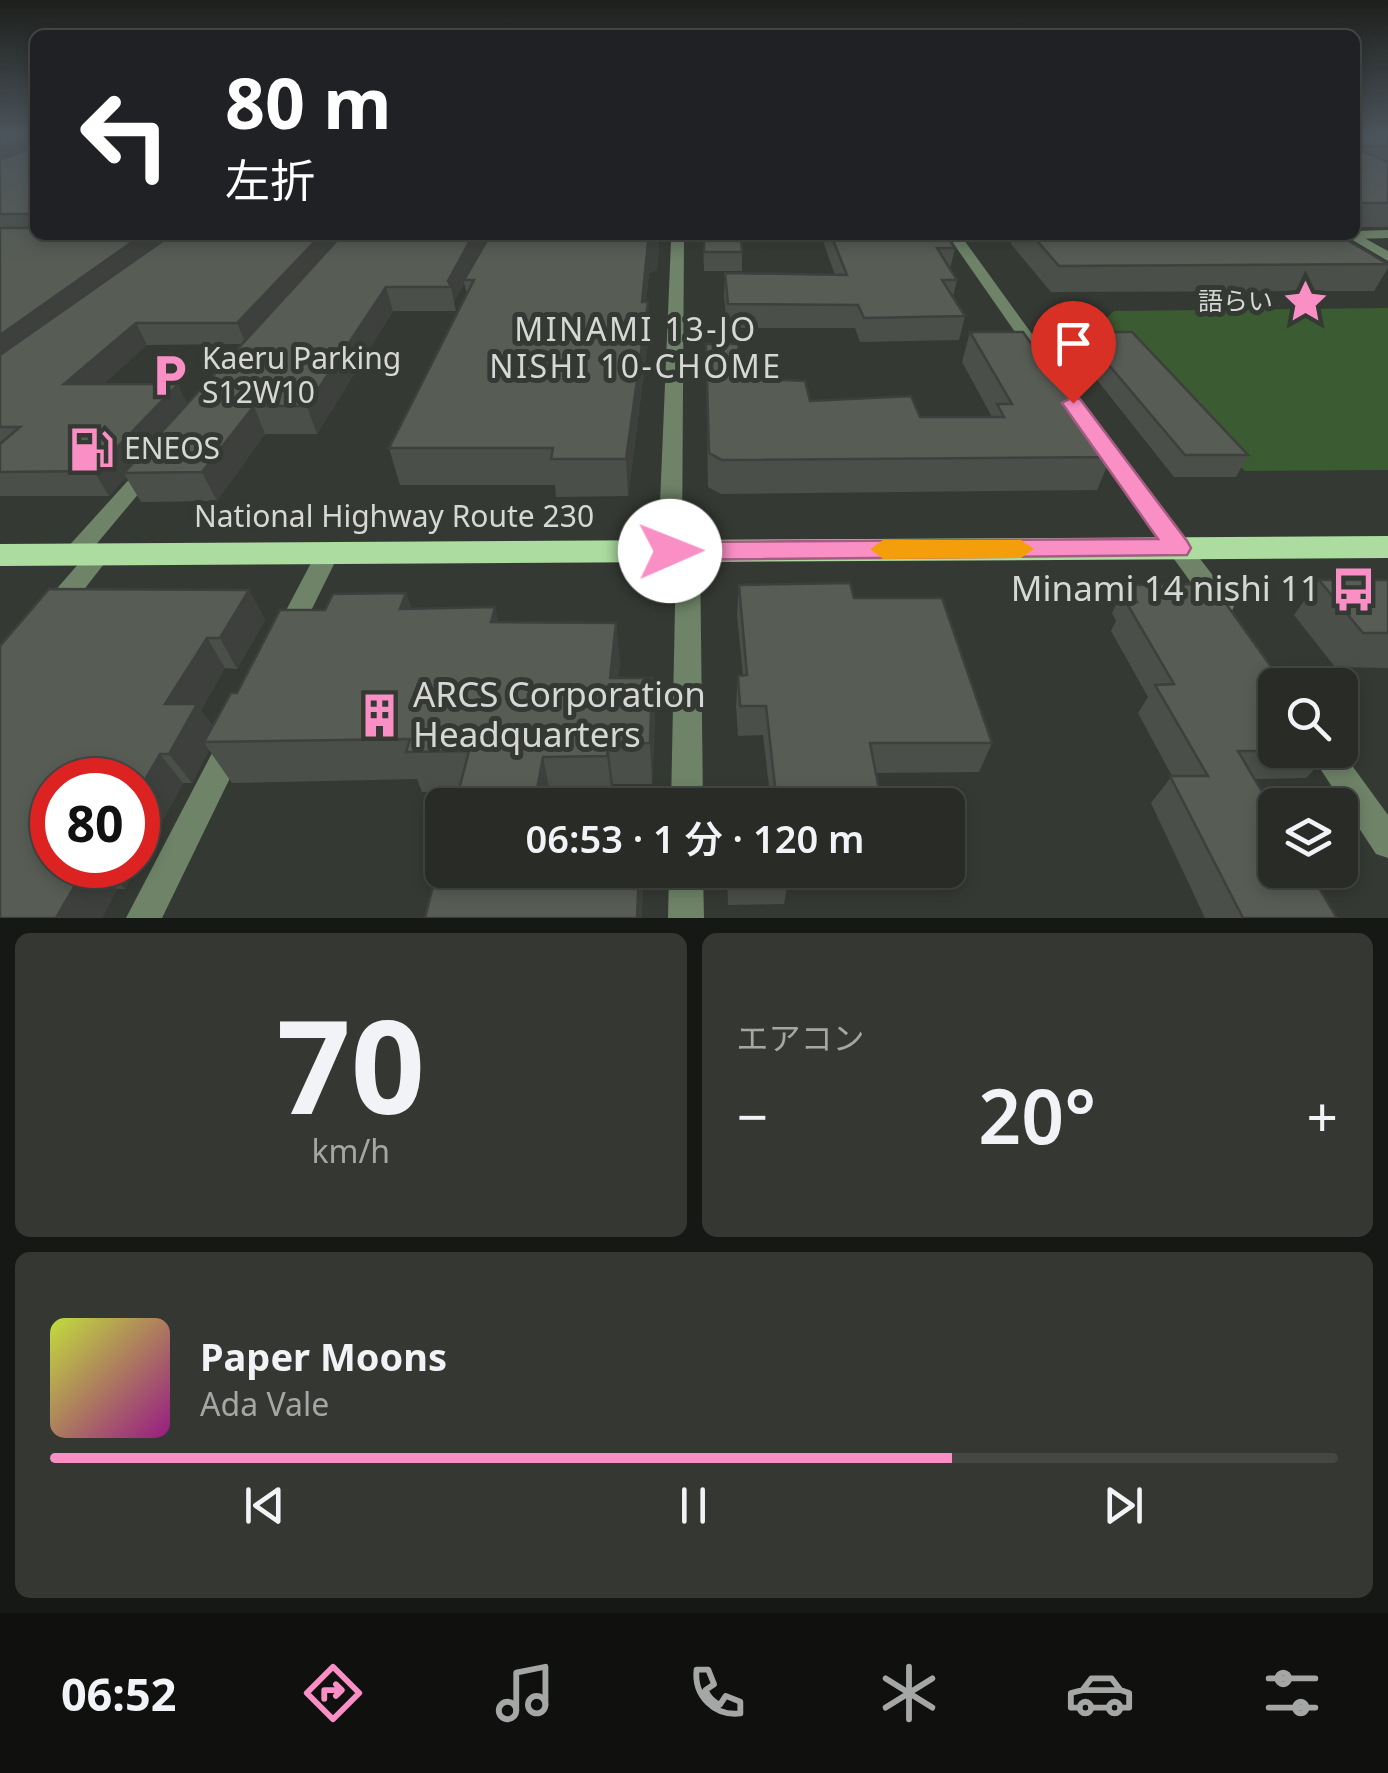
<!DOCTYPE html>
<html lang="ja">
<head>
<meta charset="utf-8">
<style>
	body { margin:0; font-family:"Noto Sans","Noto Sans JP",sans-serif; background:#343732; color:#f1f3f6; height:100vh; display:flex; flex-direction:column; font-size:38px; white-space:nowrap }
	* { box-sizing:border-box; margin:0 }
	p { font-size:32px; color:#a5a7a7 }
	.icon { flex:none; width:55px; height:55px; fill:none; stroke:currentColor; stroke-width:2; stroke-linecap:round; stroke-linejoin:round }
	.map { position:relative; height:918px; overflow:hidden }
	.sheet { display:flex; flex-direction:column; gap:15px; padding:15px; background:#161815; flex:1 }
	.sheet>* { flex:none }
	.top-card { position:absolute; left:30px; top:30px; width:1330px; height:210px; border-radius:15px; box-shadow:0 5px 15px #0003,0 0 0 2px #444743; background:#202124; color:#fff; overflow:hidden }
	.buttons { position:absolute; left:1258px; top:668px; display:grid; gap:20px }
	.buttons a { display:grid; place-items:center; width:100px; height:100px; border-radius:15px; background:#282b26; box-shadow:0 5px 15px #0003,0 0 0 2px #444743; font-size:50px }
	.speed { position:absolute; left:30px; top:758px; display:flex; gap:20px; font-size:50px; font-weight:700; text-align:center }
	.speed>* { display:grid; place-content:center; width:130px; height:130px; border-radius:50%; background:#282b26; box-shadow:0 5px 15px #0003,0 0 0 2px #444743; line-height:1 }
	.speed .limit { border:15px solid #d22; background:#fff; color:#111 }
	.pin { position:absolute; display:grid; place-items:center; width:85px; height:85px; color:#fff; margin:-102px -42px; border-radius:50% 50% 50% 0; rotate:-45deg; box-shadow:0 0 10px #0007 }
	.pin .icon { rotate:45deg }
	.me { position:absolute; width:110px; margin:-55px; rotate:89deg; stroke-linejoin:round; filter:drop-shadow(0 0 8px #0008) }
	.turn { display:flex; align-items:center; gap:35px; height:210px; padding:0 30px; font-size:45px }
	.turn .icon { width:130px; height:130px; stroke-width:2.5 }
	.turn b { display:block; font-size:70px; line-height:85px }
	.big { font-size:75px; font-weight:600; line-height:1.1 }
	.sheet .card { flex:1; display:flex; flex-direction:column; justify-content:center; gap:15px; min-width:0; padding:0 35px; border-radius:15px; background:#343732 }
	.sheet .dial { align-items:center; gap:0 }
	.dial b { font-size:130px; line-height:1 }
	.song { display:flex; align-items:center; gap:30px }
	.cover { width:120px; height:120px; border-radius:15px; background:linear-gradient(135deg,hsl(70 70% 55%),hsl(310 70% 35%)) }
	.played { height:10px; border-radius:5px; background:linear-gradient(90deg,#fa8fc6 70%,#444743 70%) }
	.keys { display:flex; justify-content:space-around; direction:ltr }
	.heat { display:flex; justify-content:space-between; align-items:center; font-size:55px; direction:ltr }
	.sheet .tiles { flex:1; display:grid; gap:15px; grid-template-columns:1fr 1fr }
	.card:last-child { grid-column:span 2 }
	.trip { position:absolute; left:425px; top:788px; width:540px; height:100px; border-radius:15px; background:#282b26; box-shadow:0 5px 15px #0003,0 0 0 2px #444743; font-weight:600; line-height:100px; text-align:center }
	.tab-bar { display:flex; height:160px; justify-content:space-around; align-items:center; background:#10110f; color:#a5a7a7 }
	.tab-bar .icon { width:70px; height:70px }
	.tab-bar .current { color:#fa8fc6 }
	.tab-bar b { font-size:45px; color:#f1f3f6 }
	.map>svg:first-child { display:block }
	.green { fill:#3b5b32 }
	.lines { fill:none; stroke-linecap:round; stroke-linejoin:round }
	.minor { fill:#6e8368; fill-rule:evenodd }
	.tertiary { fill:#6e8368; fill-rule:evenodd }
	.trunk { fill:#acdc9f; fill-rule:evenodd }
	.wall { fill:#4b4f49; fill-rule:evenodd }
	.shaded-wall { fill:#3d403c }
	.building { fill:#575c55; stroke:#3d403c; stroke-width:2.5 }
	.route { fill:#fa8fc6; stroke:#a25d81; stroke-width:2.5 }
	.slow { fill:#f59e0b }
	.labels { text-anchor:middle; stroke-width:10; stroke-linejoin:round; paint-order:stroke }
	.far-poi-label { font-size:25px; fill:#d5d8d4; stroke:#353933; text-anchor:end }
	.poi-label { font-size:30px; fill:#d5d8d4; stroke:#353933; text-anchor:start }
	.street-label { font-size:30px; fill:#d5d8d4; stroke:#353933 }
	.neighbourhood-label { font-size:32px; letter-spacing:2.5px; fill:#d5d8d4; stroke:#353933 }
	.near-poi-label { font-size:35px; fill:#d5d8d4; stroke:#353933; text-anchor:end }
</style>
</head>
<body>
<div class="map">
<svg width="1388" height="918" viewBox="0 0 1388 918">
	<rect width="100%" height="100%" fill="#353933"/>
	<path class="green" d="M1388,308V470L1245,471L1100,325L1114,311Z"/>
	<g class="lines">
		<path class="minor" d="M1388,230V238L1355,239L1349,235H1355V231Z
			M627,235L854,236L848,240L684,241L682,545H696L700,551L703,805H671L676,557H662L658,551L671,241H632L628,240Z
			M1044,235L1038,240H964L1045,352L1037,357L1031,355L951,240H922L916,236Z
			M1096,431L1103,433L1231,599L1234,606L1231,613L1222,616L1213,613L1086,437Z
			M150,462L160,468L94,547L107,548L111,554L107,560L65,614L56,617L47,614L44,607L47,600L80,562L66,561L62,555L66,549L143,464Z
			M328,544L336,546L340,552L299,635L295,642L286,645L277,642L273,635L320,546Z
			M233,728L243,732L248,741L162,918H126L223,732Z
			M1340,749L1388,815V858L1376,854L1308,750Z
			M669,870H703L704,918H668Z"/>
		<path class="tertiary" d="M1355,233L1388,251V261L1344,235Z"/>
		<path class="trunk" d="M1388,536V558L0,566V544Z"/>
	</g>
	<path class="wall" d="M0,132H35V235L160,243L334,244L342,235H482L484,245H659L657,270L649,273L646,302L649,334L628,496L556,497L555,485H400L389,448L467,294L464,283L454,302L456,311H393L317,434H265L217,501L141,502L126,477L109,496H0ZM242,344L188,403L103,384L147,345Z
		M1355,132H1388V227H1355Z
		M703,235L742,252V271H704Z
		M825,235H946L955,248L950,269L957,280L953,297L965,316L959,340L860,342L855,328H727L724,296L725,273L835,275L824,244Z
		M1013,235H1339L1388,263V268L1374,291L1051,292L1011,244Z
		M970,332L1111,457L1097,490L721,494L708,487L706,344L741,378L810,401L920,417H992L962,362Z
		M1081,332L1248,455L1236,477H1174L1075,352Z
		M1319,580H1388V668L1335,667L1294,615Z
		M739,585L854,598L992,743L979,772L876,773L882,805H726V796L770,795L763,735L738,736L736,706L738,676H743L737,615Z
		M1126,585L1332,751L1306,778L1254,779L1337,918H1205L1151,803L1172,776L1138,713L1148,697L1111,631L1116,621L1112,613Z
		M49,589L249,590L265,620L237,669L225,668L201,710L213,727L231,693H237L280,610H325L333,594L406,593L411,608L495,607L498,622L616,623L620,664L618,678H652L655,719L652,784H613L612,796L551,797L550,805H455L458,791L422,792L417,779L232,783L209,750L192,783H183L125,889H117L102,918H0V646ZM52,780H138V865H52Z
		M727,870H883L881,875L789,876L784,904L728,905Z"/>
	<path class="shaded-wall" d="M26,135L34,151L0,165V146Z
		M142,235H157L162,246L0,367V335Z
		M321,235H331L335,246L246,344L237,323Z
		M473,235H482L484,245L464,280V283L454,302L451,287L448,281Z
		M656,235H659V245L657,270L649,273L644,330L648,302L649,334L628,496L626,459L642,302L648,243Z
		M386,287L393,311L317,434L307,406Z
		M136,323L147,345L78,408L64,384Z
		M178,384L189,407L124,473L126,477L109,496L94,471Z
		M254,406L265,434L217,501L202,472Z
		M249,590L265,620L237,669L220,638Z
		M406,593L420,634L400,609Z
		M495,607L504,648L491,622Z
		M616,623L620,664L614,719L610,678Z
		M207,638L225,668L201,710L217,734L204,742L209,750L192,783L169,754L165,704Z
		M652,678L655,719L652,784L650,743Z
		M608,744L613,784L612,796L607,756Z
		M160,754L183,783L125,889L100,865H138V792Z
		M543,757L551,797L550,805H534Z
		M87,865H93L117,889L102,918H56Z
		M639,870H644L642,918H637Z"/>
	<path class="building" d="M0,132H35V214H0V160L28,149L31,139L26,135L0,146Z
		M1355,132H1388V146H1355Z
		M1355,148L1388,162V203H1355Z
		M0,228H35V235H142L0,335Z
		M171,235H321L237,323H136L64,384H178L94,471L0,472V444L20,427H0V355Z
		M342,235H473L448,281L451,287H386L307,406H254L202,472L124,473Z
		M490,235H656V240L648,243L642,302H648L626,459H551L553,448H389L474,280H464Z
		M704,235H741L742,252H704Z
		M831,235H946L955,248H937L957,280H942L965,316L864,318L858,305L728,304L725,273L847,275Z
		M1032,235H1339L1388,264L1059,266Z
		M970,332H1023L1111,457L722,460L709,453L706,344H738L741,378L805,381L810,401L911,396L920,417H1004L997,404H1012Z
		M1081,332H1132L1248,455H1185Z
		M1319,580H1388V633H1363Z
		M850,583L854,598H942L992,743H870L882,805H727L726,796L776,795L766,706H740L738,676L747,675L739,585Z
		M1212,584L1284,685H1275V750L1332,751H1238L1275,814V870H1308L1337,918H1243L1170,776H1208L1155,685L1174,684L1126,602H1137L1126,585Z
		M49,589L249,590L220,638H207L165,704H197L169,754H160L138,792V780H52V865H87L56,918H0V646Z
		M406,593L400,609L495,607L491,622L616,623L610,678H652L650,743L608,744L607,756L543,757L534,805H455L469,751L406,752L410,739L204,742L231,693H237L280,610H325L333,594Z
		M442,851V870H639L637,918H425Z
		M729,870H788L789,876L730,877Z"/>
	<linearGradient id="sky" x2="0" y2="1"><stop stop-color="#1d1f1c"/><stop offset="0.51" stop-color="#4b545b"/><stop offset="1" stop-color="#4b545b" stop-opacity="0"/></linearGradient>
	<rect width="1388" height="261" fill="url(#sky)"/>
	<path class="route" d="M1073,397L1080,399L1187,541L1191,548L1187,555L670,560L657,551L670,542L1158,539L1062,403Z"/>
	<path class="slow" d="M883,540H1021L1034,549L1021,558L883,559L870,549Z"/>
	<defs>
		<symbol id="sight-bare" viewBox="-9 -9 18 18"><path d="M0-6L1.8-2.2L6-1.7L2.9 1.2L3.7 5.4L0 3.3L-3.7 5.4L-2.9 1.2L-6-1.7L-1.8-2.2Z" fill="#fa8fc6" stroke="#353933" stroke-width="2.5" paint-order="stroke"/></symbol>
		<symbol id="parking-bare" viewBox="-9 -9 18 18"><path d="M-3.5-5.5H1a3.5 3.5 0 0 1 0 7H-1V5.5H-3.5ZM-1-3.4V-.6H.8a1.4 1.4 0 0 0 0-2.8Z" fill="#fa8fc6" stroke="#353933" stroke-width="2.5" paint-order="stroke"/></symbol>
		<symbol id="fuel-bare" viewBox="-9 -9 18 18"><path d="M-5.5-6h7V0h2V4h1.3V-2.5L3-4.5l.8-.8L6-3V5H2.5V1h-1V6h-7ZM-4.2-4.7v3.2H.2V-4.7Z" fill="#fa8fc6" stroke="#353933" stroke-width="2.5" paint-order="stroke"/></symbol>
		<symbol id="bus-bare" viewBox="-9 -9 18 18"><path d="M-5-6H5V4H4V6H2V4H-2V6H-4V4H-5ZM-3.5-4V0h7V-4ZM-3.5 1.2v1.5H-2V1.2ZM2 1.2v1.5H3.5V1.2Z" fill="#fa8fc6" stroke="#353933" stroke-width="2.5" paint-order="stroke"/></symbol>
		<symbol id="building-bare" viewBox="-9 -9 18 18"><path d="M-4-6H4V6H1V3H-1V6H-4ZM-2.5-4.3h1.7v1.8h-1.7ZM.8-4.3h1.7v1.8H.8ZM-2.5-1h1.7V.8h-1.7ZM.8-1h1.7V.8H.8Z" fill="#fa8fc6" stroke="#353933" stroke-width="2.5" paint-order="stroke"/></symbol>
	</defs>
	<g fill-rule="evenodd">
		<use href="#sight-bare" x="1274" y="270" width="63" height="63"/>
		<use href="#parking-bare" x="138" y="344" width="63" height="63"/>
		<use href="#fuel-bare" x="60" y="418" width="63" height="63"/>
		<use href="#bus-bare" x="1322" y="558" width="63" height="63"/>
		<use href="#building-bare" x="348" y="684" width="63" height="63"/>
	</g>
	<g class="labels">
		<g class="far-poi-label">
			<text x="1273" y="310">語らい</text>
		</g>
		<g class="poi-label">
			<text x="202" y="369">Kaeru Parking<tspan x="202" dy="34">S12W10</tspan></text>
			<text x="124" y="459">ENEOS</text>
		</g>
		<g class="street-label">
			<text x="394" y="527">National Highway Route 230</text>
		</g>
		<g class="neighbourhood-label">
			<text x="636" y="341">MINAMI 13-JO<tspan x="636" dy="37">NISHI 10-CHOME</tspan></text>
		</g>
		<g class="near-poi-label">
			<text x="1320" y="601">Minami 14 nishi 11</text>
			<text x="413" y="707" text-anchor="start">ARCS Corporation<tspan x="413" dy="40">Headquarters</tspan></text>
		</g>
	</g>
</svg>
<div class="buttons">
<a><svg class="icon" aria-label="search" viewBox="0 0 24 24"><circle cx="10" cy="10" r="6"/><path d="M15 15l6 6"/></svg></a>
<a><svg class="icon" aria-label="layers" viewBox="0 0 24 24"><path d="M12 4l9 5-9 5-9-5zM3 14l9 5 9-5"/></svg></a>
</div>
<div class="speed"><div class="limit">80</div></div>
<div class="pin" style="left:1073px;top:403px;background:#d93025"><svg class="icon" aria-label="arrive" viewBox="0 0 24 24"><path d="M6 21V4h12l-3 4 3 4H6"/></svg></div>
<svg class="me" style="left:670px;top:551px" viewBox="-20 -20 40 40"><circle r="19" fill="#fff"/><path d="M0-13L10 11 0 6-10 11z" fill="#fa8fc6"/></svg>
<div class="trip">06:53 · 1 分 · 120 m</div>
<div class="top-card">
<div class="turn"><svg class="icon" aria-label="left" viewBox="0 0 24 24"><path d="M17 20v-9H6M10 6l-5 5 5 5"/></svg><div><b>80 m</b>左折</div></div>
</div>
</div>
<section class="sheet">
<div class="tiles">
<div class="card dial"><b>70</b><p>km/h</p></div>
<div class="card"><p>エアコン</p>
<div class="heat"><a>−</a><b class="big">20°</b><a>+</a></div>
</div>
<div class="card">
<div class="song"><i class="cover"></i><div><b>Paper Moons</b><p>Ada Vale</p></div></div>
<div class="played"></div>
<div class="keys"><svg class="icon" aria-label="previous" viewBox="0 0 24 24"><path d="M18 5L8 12l10 7zM5 5v14"/></svg><svg class="icon" aria-label="pause" viewBox="0 0 24 24"><path d="M8 5v14M16 5v14"/></svg><svg class="icon" aria-label="next" viewBox="0 0 24 24"><path d="M6 5l10 7-10 7zM19 5v14"/></svg></div>
</div>
</div>
</section>
<nav class="tab-bar">
<b>06:52</b>
<svg class="icon current" aria-label="directions" viewBox="0 0 24 24"><path d="M12 3l9 9-9 9-9-9zM9 14v-3h6M13 9l2 2-2 2"/></svg>
<svg class="icon" aria-label="music" viewBox="0 0 24 24"><path d="M9 18V5l10-2v13"/><circle cx="6" cy="18" r="3"/><circle cx="16" cy="16" r="3"/></svg>
<svg class="icon" aria-label="phone" viewBox="0 0 24 24"><path d="M5 4h4l2 5-3 2q2 4 5 5l2-3 5 2v4C11 20 4 13 5 4z"/></svg>
<svg class="icon" aria-label="climate" viewBox="0 0 24 24"><path d="M12 3v18M4 7l16 10M4 17L20 7"/></svg>
<svg class="icon" aria-label="car" viewBox="0 0 24 24"><path d="M5 17H2v-5l4-1 3-4h7l3 4 3 1v5h-3M9 17h6M6 11h13"/><circle cx="7" cy="17" r="2"/><circle cx="17" cy="17" r="2"/></svg>
<svg class="icon" aria-label="filters" viewBox="0 0 24 24"><path d="M4 7h16M4 17h16"/><circle cx="9" cy="7" r="2"/><circle cx="15" cy="17" r="2"/></svg>
</nav>
</body>
</html>
